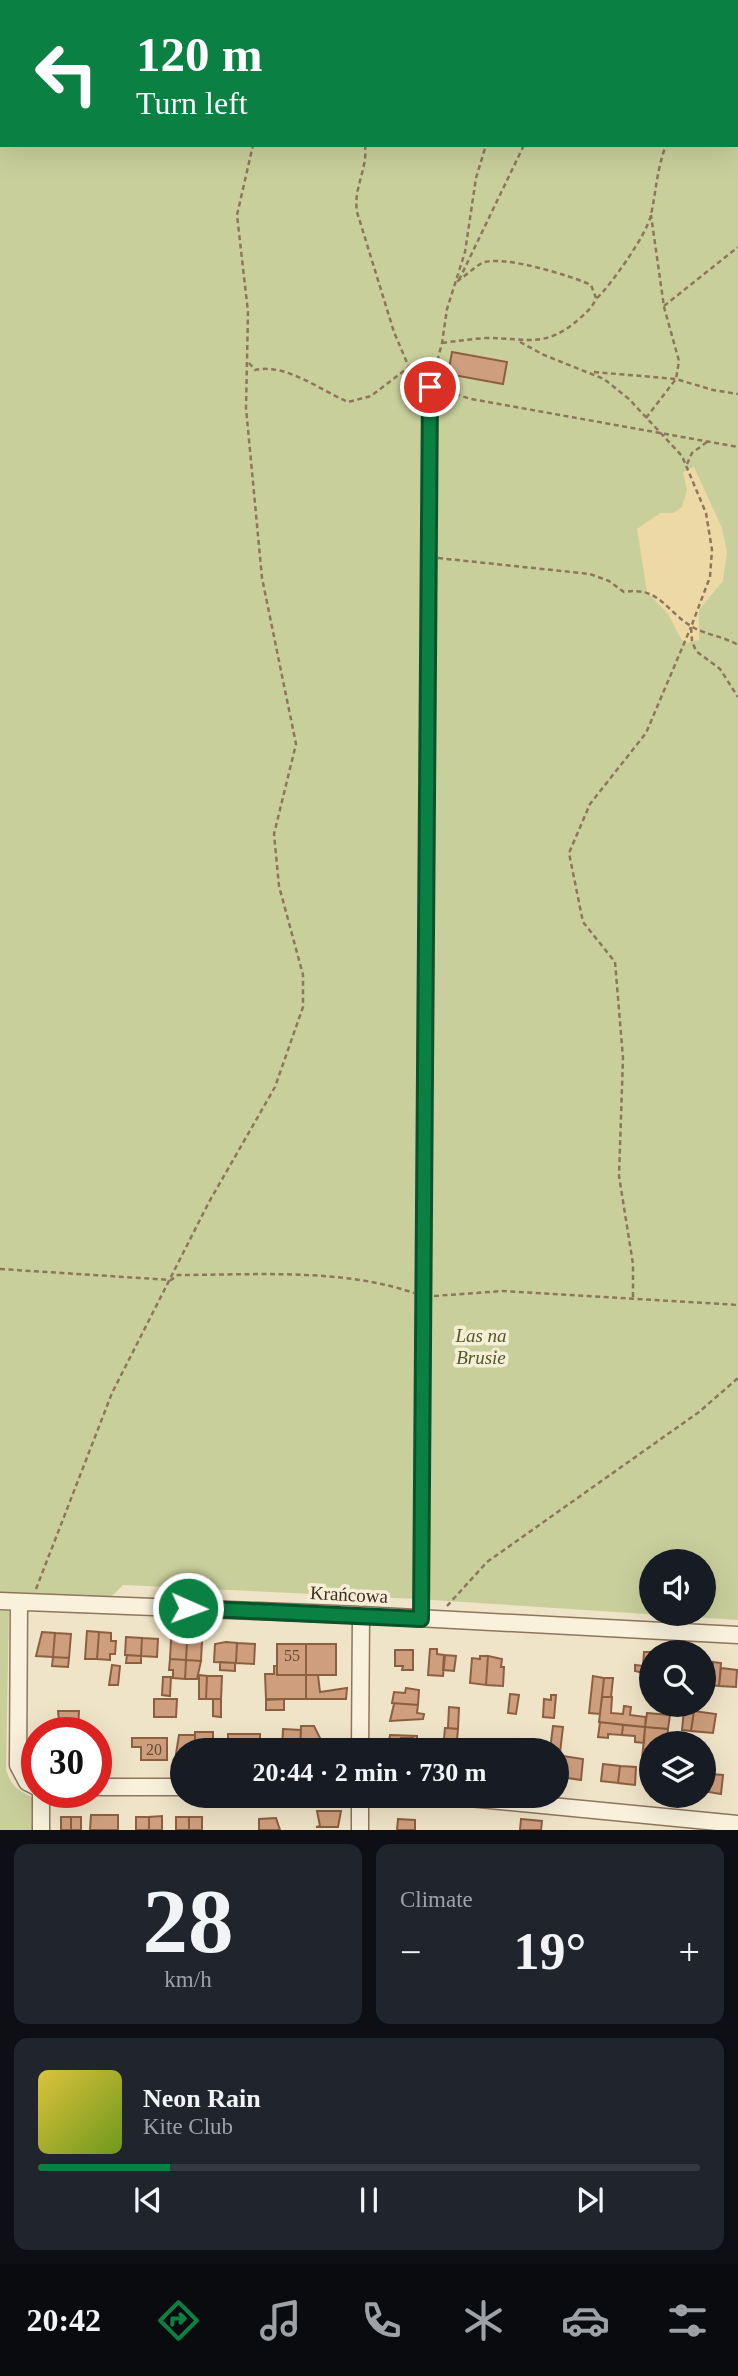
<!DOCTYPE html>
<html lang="en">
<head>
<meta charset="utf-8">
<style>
	body { margin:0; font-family:Georgia,serif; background:#20242c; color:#f1f3f6; height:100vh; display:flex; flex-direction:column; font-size:26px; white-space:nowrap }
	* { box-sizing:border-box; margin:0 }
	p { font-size:23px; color:#9ea1a6 }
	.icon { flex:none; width:38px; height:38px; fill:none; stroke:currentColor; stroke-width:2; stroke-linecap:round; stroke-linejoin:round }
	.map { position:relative; height:1830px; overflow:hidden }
	.side { display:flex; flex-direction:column; gap:14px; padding:14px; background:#0d0f14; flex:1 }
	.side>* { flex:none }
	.banner { position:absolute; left:0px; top:0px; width:738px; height:147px; box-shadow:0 7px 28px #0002; background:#0b8043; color:#fff; overflow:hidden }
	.fabs { position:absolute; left:639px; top:1549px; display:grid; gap:14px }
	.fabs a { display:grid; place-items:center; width:77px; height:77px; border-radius:50%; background:#171b24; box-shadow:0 7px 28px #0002; font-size:35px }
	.speed { position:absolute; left:21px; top:1717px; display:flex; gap:14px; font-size:35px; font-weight:700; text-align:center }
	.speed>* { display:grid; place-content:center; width:91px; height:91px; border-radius:50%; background:#171b24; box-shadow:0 7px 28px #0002; line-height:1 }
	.speed .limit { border:10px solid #d22; background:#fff; color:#111 }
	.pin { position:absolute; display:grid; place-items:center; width:60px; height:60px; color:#fff; margin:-30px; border:4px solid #fff; border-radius:50%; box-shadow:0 2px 7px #0007 }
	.me { position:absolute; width:77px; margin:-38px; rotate:92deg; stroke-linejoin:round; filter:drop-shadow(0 0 5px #0008) }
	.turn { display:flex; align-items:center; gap:24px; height:147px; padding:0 21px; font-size:32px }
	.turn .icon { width:91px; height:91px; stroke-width:2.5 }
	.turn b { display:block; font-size:49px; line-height:60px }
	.big { font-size:52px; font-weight:800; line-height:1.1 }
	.side .tile { flex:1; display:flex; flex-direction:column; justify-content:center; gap:10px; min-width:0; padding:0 24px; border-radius:14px; background:#20242c }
	.side .dial { align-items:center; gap:0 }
	.dial b { font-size:91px; line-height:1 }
	.song { display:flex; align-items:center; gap:21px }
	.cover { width:84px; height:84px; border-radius:10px; background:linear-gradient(135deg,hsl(50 70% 55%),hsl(80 70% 35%)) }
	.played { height:7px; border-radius:4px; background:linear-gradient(90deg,#0b8043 20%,#363941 20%) }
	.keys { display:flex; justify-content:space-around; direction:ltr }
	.heat { display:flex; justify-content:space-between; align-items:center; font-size:38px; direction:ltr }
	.side .tiles { flex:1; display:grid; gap:14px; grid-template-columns:1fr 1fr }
	.tile:last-child { grid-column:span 2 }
	.trip { position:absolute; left:170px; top:1738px; width:399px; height:70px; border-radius:35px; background:#171b24; box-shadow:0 7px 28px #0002; font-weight:800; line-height:70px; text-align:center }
	.tabs { display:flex; height:112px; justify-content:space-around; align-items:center; background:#090b0e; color:#9ea1a6 }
	.tabs .icon { width:49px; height:49px }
	.tabs .current { color:#0b8043 }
	.tabs b { font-size:32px; color:#f1f3f6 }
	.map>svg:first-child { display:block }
	.green { fill:#c9cf9b; fill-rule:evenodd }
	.sand { fill:#ecd9a5 }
	.building { fill:#cf9f7d; stroke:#8d5f41; stroke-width:2 }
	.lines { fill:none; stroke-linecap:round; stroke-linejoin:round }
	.lane-casing { stroke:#8d765c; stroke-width:11 }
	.street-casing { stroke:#8d765c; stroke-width:19 }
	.path { stroke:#8d765c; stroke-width:2.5; stroke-dasharray:5 3.5; stroke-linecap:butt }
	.lane { stroke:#faf1dc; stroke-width:8 }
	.street { stroke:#faf1dc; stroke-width:16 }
	.route-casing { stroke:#07532c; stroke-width:18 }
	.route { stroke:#0b8043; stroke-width:12 }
	.labels { text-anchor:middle; stroke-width:7; stroke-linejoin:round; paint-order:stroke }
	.number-label { font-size:16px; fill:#624a37 }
	.park-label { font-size:19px; font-style:italic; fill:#4d5a26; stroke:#f7eed8 }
	.street-label { font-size:19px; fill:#3d2e20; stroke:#f7eed8 }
</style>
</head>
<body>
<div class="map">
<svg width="738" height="1830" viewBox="0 0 738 1830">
	<rect width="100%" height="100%" fill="#f0e4c8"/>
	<path class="green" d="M0,0H597L2,2V145H737V2H605L738,0V1620L417,1599L123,1585L112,1596L0,1595ZM651,1561H704V1614H651Z
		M0,1611H9L6,1769C10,1785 17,1790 32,1797V1830H0Z"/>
	<path class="sand" d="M694,467L722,528L727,552L723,581L699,610V640L684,644L668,614L647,592L637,529L660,513H673L682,507L687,490L683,472Z"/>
	<path class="building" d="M452,352L507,362L503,384L448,374Z
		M87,1631L99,1632L97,1659H85Z
		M42,1632L55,1633L53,1657L36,1656Z
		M99,1632L111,1633V1641H116L115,1654H110V1660L97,1659Z
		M55,1633L71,1634L69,1658L53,1657Z
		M126,1637L142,1638L141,1656L125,1655Z
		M142,1638L158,1639L157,1657L141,1656Z
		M171,1640L187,1641L186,1660L170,1659Z
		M187,1641H202L201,1661L186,1660Z
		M226,1642L237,1643L236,1663L214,1662L215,1644Z
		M237,1643L255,1644L254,1664L236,1663Z
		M277,1644H306V1675H277Z
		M306,1644H336V1675H306Z
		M430,1649H437V1654L445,1655L443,1676L428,1675Z
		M395,1650H413V1670H402L403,1666H395Z
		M644,1652H652L651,1675L635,1671V1665L643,1666Z
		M127,1655L141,1656V1663H126Z
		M444,1655L456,1656L454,1671L443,1670Z
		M480,1656H488L486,1685L470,1683L472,1658L480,1659Z
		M488,1656L502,1659L501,1667H504L503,1686L486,1685Z
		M53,1657L69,1658L68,1667L52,1666Z
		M170,1659L186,1660L185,1679L173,1678V1670H169Z
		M186,1660L201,1661L197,1679H185Z
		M220,1662L235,1663V1671L220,1670Z
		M713,1662L721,1663L719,1686L708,1685V1689H704V1666L713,1667Z
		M112,1665L120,1666L118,1685H109Z
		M274,1666H277V1675H306V1699H266L265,1674H274Z
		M721,1668L737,1670L736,1687L719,1686Z
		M199,1675L207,1676L206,1699H199Z
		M306,1675H318L320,1692L347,1688L346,1699H306Z
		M207,1676H222L221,1699H206Z
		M593,1676L604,1678L600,1714L589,1713Z
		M163,1677H171L170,1696L162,1695Z
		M604,1678H613L611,1697H602Z
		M406,1688L419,1690L418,1705L392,1703L394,1692L405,1693Z
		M510,1694L519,1695L516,1714L508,1713Z
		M551,1695H556L554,1718L543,1717L544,1699L551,1700Z
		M602,1697H612L611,1713L623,1714L624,1706L631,1707L630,1715L646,1717L645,1727L599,1722Z
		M154,1699H177L176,1717H154Z
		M213,1699H221V1717L213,1716Z
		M284,1699V1710H266V1700Z
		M392,1703L418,1705L417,1713L424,1714L423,1719L390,1721L394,1704Z
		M449,1707L459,1708L458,1729L448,1728Z
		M684,1710L694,1711L691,1731L682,1730Z
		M58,1711H79L78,1732H60Z
		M694,1711L716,1714L713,1733L691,1731Z
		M647,1713L670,1715L668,1729L645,1727Z
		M600,1722L623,1725L622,1735L608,1734V1738L598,1737Z
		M623,1725L645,1727L644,1743L635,1742V1736L622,1735Z
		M301,1726H314L326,1750H300Z
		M553,1726L563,1727L560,1753L550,1750Z
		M645,1727L668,1729L667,1743H651V1750L643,1749Z
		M445,1728L458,1729L457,1740L444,1739Z
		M283,1729L301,1730L300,1750H282Z
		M195,1732H213V1750H195Z
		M228,1734H260V1750H228Z
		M179,1735H195V1750H182V1759L176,1754Z
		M390,1735L417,1736V1745H413V1738L389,1741Z
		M132,1738H167V1760H141V1747H132Z
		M401,1738H413V1750H389V1741H401Z
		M643,1749L651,1750L650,1767L641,1766Z
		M563,1756L583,1759L581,1780L561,1777L559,1765Z
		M603,1764L620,1766L618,1783L601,1781Z
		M620,1766L636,1767L635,1785L618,1783Z
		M704,1773L711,1774L709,1792L704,1791Z
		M711,1774L723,1775L721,1794L709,1792Z
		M317,1811H341L338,1827H316L320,1826Z
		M91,1815H118V1830H90Z
		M162,1816V1830H149V1817Z
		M61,1817H71V1830H61Z
		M71,1817H81V1830H71Z
		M136,1817H149V1830H136Z
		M176,1817H189V1830H176Z
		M189,1817H202V1830H189Z
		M276,1818L280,1830H259V1819Z
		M398,1819L415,1820V1830H397Z
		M521,1819L542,1821L541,1830H520Z"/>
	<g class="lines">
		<defs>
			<path id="lane" d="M421,1619L430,387"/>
			<path id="street" d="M0,1601L361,1615L738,1635
				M19,1602L18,1765L27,1782L37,1787
				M360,1750L361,1615
				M96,1787H182
				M360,1796V1830
				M448,1796L738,1824
				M41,1830V1792"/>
		</defs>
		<use href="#lane" class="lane-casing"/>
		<use href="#street" class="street-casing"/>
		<path class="path" d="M158,0L160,2
			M368,0V2
			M527,2L528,0
			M569,2L570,0
			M601,2L602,0
			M701,2V0
			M365,145C368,169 353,188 357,212L394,332L408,365L421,381
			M459,280L524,145
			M597,298C611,285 647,234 651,215C656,191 657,169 666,145
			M664,306L738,247
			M520,342L544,355L604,379L629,399L682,456L706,513L712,550L710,577L691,627L692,641L696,651L720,669L738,697
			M442,343C457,341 471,339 486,338C527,338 545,349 579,319C587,312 593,307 596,298L591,285C572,276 501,254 482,263C473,268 464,277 455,283
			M249,363L255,370C286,363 320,390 348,402L371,396L409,367
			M594,372L676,379L713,390L738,394
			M433,377L442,343L447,309L465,252L476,178L486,145
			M439,389L471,399L738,447
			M646,418L676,379L679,361L664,307L651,215
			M687,464L692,453L707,442
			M438,558L590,574L609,581L624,592C659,586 666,611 691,626C705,635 723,636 738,645
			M0,1269L171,1280L178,1275C253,1275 342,1268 414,1293
			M434,1296L502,1291L738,1305
			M633,1297V1264L619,1176L623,1058L615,962L583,922L569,853L590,804L646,733L691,627
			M36,1589L112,1393L209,1202L275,1087L303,1007V975L279,886L274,834L296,744L262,578L246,408L248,312L237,215L253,145
			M447,1606L487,1562L699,1412L738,1378"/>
		<use href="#lane" class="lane"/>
		<use href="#street" class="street"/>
	</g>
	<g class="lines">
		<defs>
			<path id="route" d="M188,1608L421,1619L430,387"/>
		</defs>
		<use href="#route" class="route-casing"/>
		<use href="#route" class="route"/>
	</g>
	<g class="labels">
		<g class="number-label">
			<text x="292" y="1661">55</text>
			<text x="154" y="1755">20</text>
		</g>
		<g class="park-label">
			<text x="481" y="1342">Las na<tspan x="481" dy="22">Brusie</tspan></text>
		</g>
		<g class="street-label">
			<text transform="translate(349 1594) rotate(3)" y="7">Krańcowa</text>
		</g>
	</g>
</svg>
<div class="fabs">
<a><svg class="icon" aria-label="sound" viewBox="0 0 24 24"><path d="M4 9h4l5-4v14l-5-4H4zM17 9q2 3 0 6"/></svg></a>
<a><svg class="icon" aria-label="search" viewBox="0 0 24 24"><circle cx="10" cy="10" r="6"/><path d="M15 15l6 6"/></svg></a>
<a><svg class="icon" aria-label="layers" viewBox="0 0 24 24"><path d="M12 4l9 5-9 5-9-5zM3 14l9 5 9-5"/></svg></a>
</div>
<div class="speed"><div class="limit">30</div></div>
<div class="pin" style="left:430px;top:387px;background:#d93025"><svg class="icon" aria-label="arrive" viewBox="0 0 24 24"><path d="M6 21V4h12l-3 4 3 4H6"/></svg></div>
<svg class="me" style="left:188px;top:1608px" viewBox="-20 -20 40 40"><circle r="17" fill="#0b8043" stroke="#fff" stroke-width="3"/><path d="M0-11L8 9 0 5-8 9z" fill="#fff"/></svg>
<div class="trip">20:44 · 2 min · 730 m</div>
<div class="banner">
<div class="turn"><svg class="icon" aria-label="left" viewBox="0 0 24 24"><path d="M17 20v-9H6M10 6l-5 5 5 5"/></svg><div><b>120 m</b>Turn left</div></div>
</div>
</div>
<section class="side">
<div class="tiles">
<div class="tile dial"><b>28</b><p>km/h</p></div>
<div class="tile"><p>Climate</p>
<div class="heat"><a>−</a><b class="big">19°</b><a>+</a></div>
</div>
<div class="tile">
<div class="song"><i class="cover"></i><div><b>Neon Rain</b><p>Kite Club</p></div></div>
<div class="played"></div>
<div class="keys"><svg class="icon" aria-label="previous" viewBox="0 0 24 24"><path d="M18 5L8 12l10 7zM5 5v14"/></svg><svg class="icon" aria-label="pause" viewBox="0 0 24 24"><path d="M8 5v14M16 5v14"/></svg><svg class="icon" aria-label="next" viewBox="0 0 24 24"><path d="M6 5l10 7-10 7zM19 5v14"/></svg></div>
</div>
</div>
</section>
<nav class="tabs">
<b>20:42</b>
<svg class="icon current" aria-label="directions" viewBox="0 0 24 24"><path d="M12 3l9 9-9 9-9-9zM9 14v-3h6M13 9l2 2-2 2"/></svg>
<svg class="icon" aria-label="music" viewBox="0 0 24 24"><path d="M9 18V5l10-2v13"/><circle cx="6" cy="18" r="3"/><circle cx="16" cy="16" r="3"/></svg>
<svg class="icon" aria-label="phone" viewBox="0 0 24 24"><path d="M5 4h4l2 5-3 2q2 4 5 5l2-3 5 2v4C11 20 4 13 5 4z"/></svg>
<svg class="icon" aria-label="climate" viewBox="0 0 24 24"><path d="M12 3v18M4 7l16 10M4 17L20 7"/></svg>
<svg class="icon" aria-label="car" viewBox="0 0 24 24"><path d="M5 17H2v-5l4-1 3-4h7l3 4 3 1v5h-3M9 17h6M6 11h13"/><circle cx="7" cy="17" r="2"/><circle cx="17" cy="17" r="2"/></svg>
<svg class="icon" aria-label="filters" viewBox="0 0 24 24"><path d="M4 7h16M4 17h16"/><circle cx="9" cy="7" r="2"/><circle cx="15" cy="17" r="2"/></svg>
</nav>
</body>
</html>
